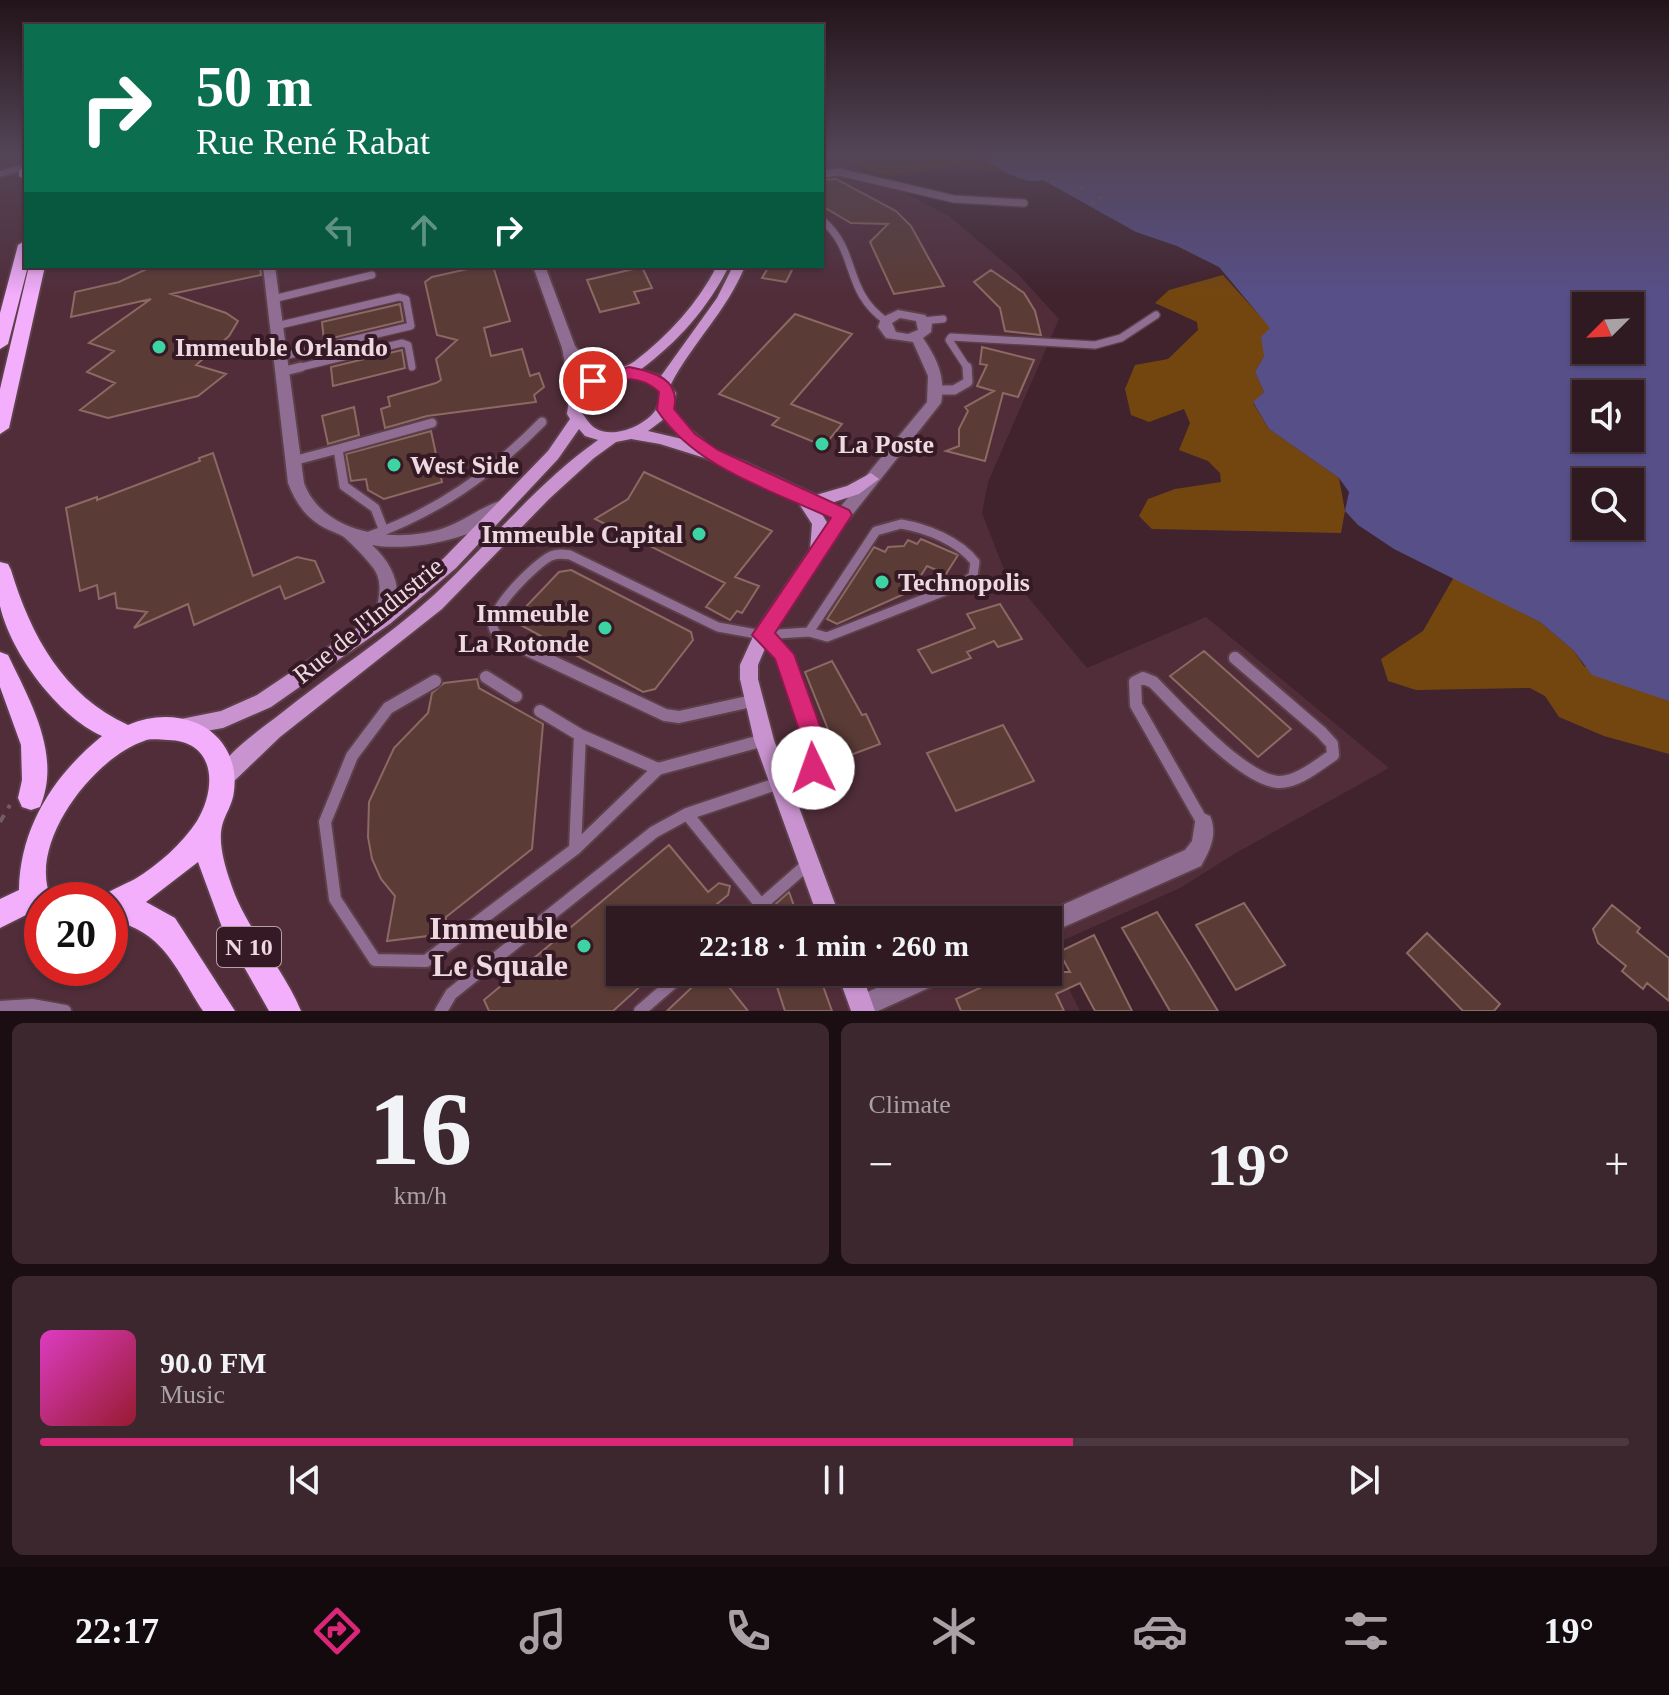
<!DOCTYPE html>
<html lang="en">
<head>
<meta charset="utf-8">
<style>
	body { margin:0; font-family:Georgia,serif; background:#3c272f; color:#f1f3f6; height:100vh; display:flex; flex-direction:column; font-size:30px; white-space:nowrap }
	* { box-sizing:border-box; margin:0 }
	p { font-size:26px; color:#a8a1a5 }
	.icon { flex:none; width:44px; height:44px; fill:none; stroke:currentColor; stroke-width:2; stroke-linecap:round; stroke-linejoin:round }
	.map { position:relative; height:1011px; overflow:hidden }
	.drawer { display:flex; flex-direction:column; gap:12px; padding:12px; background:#1a0e13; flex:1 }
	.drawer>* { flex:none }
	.guide { position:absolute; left:24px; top:24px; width:800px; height:244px; border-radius:0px; box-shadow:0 2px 6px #0004,0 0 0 2px #4b3840; background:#0b6e4f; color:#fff; overflow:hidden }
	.needle { width:52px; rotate:246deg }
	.controls { position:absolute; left:1572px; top:292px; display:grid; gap:16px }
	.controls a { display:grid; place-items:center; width:72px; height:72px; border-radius:0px; background:#301a22; box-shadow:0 2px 6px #0004,0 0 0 2px #4b3840; font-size:40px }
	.speed { position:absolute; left:24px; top:882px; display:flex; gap:16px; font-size:40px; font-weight:700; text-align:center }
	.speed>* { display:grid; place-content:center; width:104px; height:104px; border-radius:50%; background:#301a22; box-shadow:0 2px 6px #0004,0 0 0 2px #4b3840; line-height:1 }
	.speed .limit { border:12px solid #d22; background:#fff; color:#111 }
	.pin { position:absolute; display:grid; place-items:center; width:68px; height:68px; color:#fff; margin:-34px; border:4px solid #fff; border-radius:50%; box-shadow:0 2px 8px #0007 }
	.me { position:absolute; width:88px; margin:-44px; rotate:357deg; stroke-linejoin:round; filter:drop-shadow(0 0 6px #0008) }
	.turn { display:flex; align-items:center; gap:28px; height:168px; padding:0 40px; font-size:36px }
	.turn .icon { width:104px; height:104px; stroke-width:2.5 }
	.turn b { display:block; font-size:56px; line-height:68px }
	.lanes { display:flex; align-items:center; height:76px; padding:0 40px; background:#0003; justify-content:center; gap:40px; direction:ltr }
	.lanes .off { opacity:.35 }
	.big { font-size:60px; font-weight:800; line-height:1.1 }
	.drawer .widget { flex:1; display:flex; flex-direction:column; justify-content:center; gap:12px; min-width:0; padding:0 28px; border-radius:12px; background:#3c272f }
	.drawer .dial { align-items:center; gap:0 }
	.dial b { font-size:104px; line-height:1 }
	.song { display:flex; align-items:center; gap:24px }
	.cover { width:96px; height:96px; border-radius:12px; background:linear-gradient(135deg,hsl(310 70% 55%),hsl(350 70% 35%)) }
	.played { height:8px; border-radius:4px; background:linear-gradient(90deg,#db2777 65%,#4b3840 65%) }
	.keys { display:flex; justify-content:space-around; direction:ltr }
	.heat { display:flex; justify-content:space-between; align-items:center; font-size:44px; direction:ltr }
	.drawer .tiles { flex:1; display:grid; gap:12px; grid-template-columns:1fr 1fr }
	.widget:last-child { grid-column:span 2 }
	.trip { position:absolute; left:606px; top:906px; width:456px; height:80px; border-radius:0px; background:#301a22; box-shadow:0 2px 6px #0004,0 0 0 2px #4b3840; font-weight:800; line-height:80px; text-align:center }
	.tab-bar { display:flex; height:128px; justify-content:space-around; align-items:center; background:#130a0e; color:#a8a1a5 }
	.tab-bar .icon { width:56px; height:56px }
	.tab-bar .current { color:#db2777 }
	.tab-bar b { font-size:36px; color:#f1f3f6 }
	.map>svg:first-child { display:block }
	.built { fill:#512d3a; fill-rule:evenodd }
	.green { fill:#593712 }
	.forest { fill:#74460f }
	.water { fill:#574f88; fill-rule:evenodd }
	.building { fill:#5a3b35; stroke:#8c6963; stroke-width:2 }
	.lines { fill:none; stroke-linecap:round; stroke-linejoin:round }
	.lane-far2-casing { stroke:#5c4049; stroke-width:10 }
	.lane-far1-casing { stroke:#5c4049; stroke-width:13 }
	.lane-casing { stroke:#5c4049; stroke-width:16 }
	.street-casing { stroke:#5c4049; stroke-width:4 }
	.secondary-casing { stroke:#5c4049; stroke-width:4 }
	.primary-casing { stroke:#5c4049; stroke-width:4 }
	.path-far1 { stroke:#755b64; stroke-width:2; stroke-dasharray:5 5; stroke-linecap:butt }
	.path { stroke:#755b64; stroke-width:4; stroke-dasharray:8 8; stroke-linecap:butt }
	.lane-far2 { stroke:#906e93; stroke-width:7 }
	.lane-far1 { stroke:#906e93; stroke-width:9 }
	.lane { stroke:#906e93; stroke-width:12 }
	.street { fill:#906e93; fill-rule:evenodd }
	.secondary { fill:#c893ce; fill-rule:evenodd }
	.primary { fill:#f3aefc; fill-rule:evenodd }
	.route { fill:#db2777; stroke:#8e194d; stroke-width:2 }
	.poi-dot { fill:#3dd4a3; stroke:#351924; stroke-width:3 }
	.labels { text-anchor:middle; stroke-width:8; stroke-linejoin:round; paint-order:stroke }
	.shield { fill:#351924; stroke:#b69fa7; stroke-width:2 }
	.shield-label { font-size:24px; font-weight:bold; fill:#edd9df }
	.poi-label { font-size:26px; font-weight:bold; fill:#edd9df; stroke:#351924; text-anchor:start }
	.street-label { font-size:26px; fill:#edd9df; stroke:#351924 }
	.near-poi-label { font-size:32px; font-weight:bold; fill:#edd9df; stroke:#351924; text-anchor:end }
</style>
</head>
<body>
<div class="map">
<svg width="1669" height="1011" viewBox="0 0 1669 1011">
	<rect width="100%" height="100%" fill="#40232d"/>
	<path class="built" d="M0,154H26V266H822V154H829L949,216L1018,274L1059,319L988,482L982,513L1003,567L1087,668L1206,617L1389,768L1234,854L1180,888L1048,947V920H620V972H1048V948L1080,1011H0ZM42,900H110V968H42Z"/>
	<path class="green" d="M834,154H974L1000,169L995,172C980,170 965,167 950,168C895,172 887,187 834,154Z"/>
	<path class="forest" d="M1223,275L1271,328L1264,356L1255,372L1264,392L1253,403L1269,429L1339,478L1345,511L1341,533L1152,529L1139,516L1148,499L1175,489L1221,482L1220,473L1208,461L1179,450L1190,423L1184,409L1149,422L1131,415L1125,389L1135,365L1168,359L1198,330L1197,322L1155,303L1169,290Z
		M1454,577L1540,622L1574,651L1584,666L1669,701V754L1604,736L1559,717L1545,696L1530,688L1416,690L1388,681L1381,659L1423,631Z"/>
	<path class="water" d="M975,154H1669V701L1592,675L1574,651L1540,622L1394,549L1358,525L1345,511L1349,492L1339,478L1269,429L1253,402L1264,392L1255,372L1264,356L1261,337L1270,328L1219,267L1177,246L1136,232L1043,180C1023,187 992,164 975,154ZM1586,306H1630V350H1586ZM1586,394H1630V438H1586ZM1586,482H1630V526H1586Z"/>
	<path class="building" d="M836,179L896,211L911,226L944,286L894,294L870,242L888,224L851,223L822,206V180Z
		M153,266H260L261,275L171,294L226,313L238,321L229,336L196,365L226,374L198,396L108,418L80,410L115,383L87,372L114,351L89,343L151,299L71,317L75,292L119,282Z
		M481,266H493L510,321L484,328L491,356L522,349L530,376L539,373L544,387L534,395L536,402L427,416L385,428L381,409L390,406L388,397L436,383L441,380L436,359L457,340L437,335L425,282L432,277Z
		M769,266H794L786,282L762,278Z
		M642,267L652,288L634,292L639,303L600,312L587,280Z
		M991,270L1024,293L1035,311L1041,335L1005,331L1000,308L974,282Z
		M400,304L403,321L324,340L322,322Z
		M795,314L852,334L791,404L842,424L824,446L772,425L779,418L719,394Z
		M982,347L1034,360L1018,397L1003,393L985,461L946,451L959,446V429L968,411L965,407L994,391L977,386L987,365L980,364Z
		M402,350L405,368L333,386L331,367Z
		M354,407L359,435L328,444L322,416Z
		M431,431L442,482L384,499L368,490L366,479L351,481L346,454Z
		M213,453L253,576L297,557L315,561L324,582L285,599L280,586L194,625L188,604L134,628L147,612L117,608L115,593L99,599L97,585L80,591L66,508L97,497V500L200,461L199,458Z
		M644,472L772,531L735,577L759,586L742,613L737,611L730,620L706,607L725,583L595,519L628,499Z
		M921,539L958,555L946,574L927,566L911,591L837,624L827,619L874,547L885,552L888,547L904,546L908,540L917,544Z
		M571,570L691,632L693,640L655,689L643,692L519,624L518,615L559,572Z
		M1000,604L1022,639L998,647L994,641L967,652L971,658L932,673L918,650L975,628L967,614Z
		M1204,651L1291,729L1258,757L1170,676Z
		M832,661L862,715L866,714L880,744L840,759L805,672Z
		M477,679L479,688L543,724L532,849L446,917L444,934L387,941L395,896L381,879L372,859L368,837L369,802L394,748L428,713L432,693L444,683Z
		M1003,725L1034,781L956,811L927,753Z
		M669,845L708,892L719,883L730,886L728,895L717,904L723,911L713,920H620V972H656L613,1011H489L484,1000Z
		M789,892L799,920H758Z
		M1244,903L1285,965L1236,990L1196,925Z
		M1612,905L1640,928L1637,932L1669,958V1001L1647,983L1643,989L1622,971L1626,966L1598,943L1593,929Z
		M1157,912L1190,965L1218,1011H1170L1122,928Z
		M1427,933L1500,1004L1494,1011H1463L1407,953Z
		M1094,935L1132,1011H1095L1080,983L1056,994L1064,1011H961L956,999L1014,972H1070L1059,952Z
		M708,972H717L748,1011H667Z
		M772,972H818L832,1011H785Z"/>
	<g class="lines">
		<defs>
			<path id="lane-far2" d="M822,174L839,172L954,199L1024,203
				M822,220C859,251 843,291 886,321
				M273,299L372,275
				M923,321L943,319
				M276,326L399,297L406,299L411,326L280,357
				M293,369L402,343L408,345L412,367
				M968,369L949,340L951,337L1095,345L1121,338L1156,315"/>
			<path id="lane-far1" d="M281,372L301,367
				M938,390H954L968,382L967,367
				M338,449L432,423
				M293,461L338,449L344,486L375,508L384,531
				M901,524C926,528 959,541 975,562L973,576L960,585L827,637L809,632L876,531Z
				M367,537C437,512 490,475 542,422
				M762,635L778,648
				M523,648C513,644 496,640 493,627C489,609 536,563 551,556C558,553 563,554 570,555L718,627L762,635L809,632"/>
			<path id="lane" d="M519,646L665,715L679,717L752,701
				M486,677L516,696
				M435,681L388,708L352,756L325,822L335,899L375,960L426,961L575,849L658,769L764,740
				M540,711L580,735L658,769
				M687,814L761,905
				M1203,823L1136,705L1135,682L1143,678L1153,682C1179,708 1242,779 1278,782C1297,783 1318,765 1333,755L1332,744L1321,732L1235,658
				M575,849L580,735
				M744,920L810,862
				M0,1007L32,1005L65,1011
				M441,1011L451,994L654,832L687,814L794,778L819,761L784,654L775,646
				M640,1011L685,972"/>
			<path id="street" d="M26,164V170L0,177V171Z
				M263,266H275L304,483C323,535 398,544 444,528C464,521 481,507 500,501L506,503L508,507C485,539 409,552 372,545C395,566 405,593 391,623L385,625L379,623C372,607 387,589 374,569C366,558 354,546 344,537C340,534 333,532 327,529C307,519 296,504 288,483Z
				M533,266H545L575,346L587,360L616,375L609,380L580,367L585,395L583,398H573L571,395L562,348Z
				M898,310L925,315L932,324L931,332L923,338C937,359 946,377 941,403L849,519H837L835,515L837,511L927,402L928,376L913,342L886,338L878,327L881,318ZM900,318L916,321L918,330L908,334L896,332L892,323Z
				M1203,813L1210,816C1218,834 1210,850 1201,866L1048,934V920H1038L1040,915L1185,850L1192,841L1196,816Z
				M912,972H950L946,980L878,1011H852L850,1006L854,998Z"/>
			<path id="secondary" d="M717,266H729C708,308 678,342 640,370L661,376L717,298L733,266H745C727,311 692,343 670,386L676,393L672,409L687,427L703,440L704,446L745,462L816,495L847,486L871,473L879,479L859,494L831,503L849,511L851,515L769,639L758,665V679L774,740L841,920H819L754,740L740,679V665L756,630L810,550L812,524L796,499L708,459L660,444L631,439L616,442L594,458L549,499L442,609L280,737L230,785L223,788L216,785L213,778C223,756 259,730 279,715C329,674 386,639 434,595C489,544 536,484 598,440L585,436L579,429L558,459L456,568L391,623L271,707L223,728L178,736L171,733L168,727L171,721L221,711L257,695L379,613L444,558L548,451L570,419L567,414C568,407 569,396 574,390C590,370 617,374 635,361C669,335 697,304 717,266ZM629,377L653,383L661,393C660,398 660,402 658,406C649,425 613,440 595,428C590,425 585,417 582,413L586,395L608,380ZM664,419L682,439L648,431ZM820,511L833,517L828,524Z
				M837,972H861L875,1011H851Z"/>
			<path id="primary" d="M26,166V180L19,176V170Z
				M26,240L28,266L8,344L0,349V313L18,245Z
				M29,266H45L9,428L0,434V389Z
				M0,562L8,564L11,570C31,636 63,695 128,725C149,716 172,714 194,722C223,733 238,761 234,791C233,804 225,814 222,826C218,843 225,866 230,881C245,929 282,965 301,1011H269L223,930L198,862L146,902L175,918L235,1011H203C175,968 164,931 110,920V900H99C106,891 124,885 135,879C158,865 182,844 197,821C217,788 216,741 168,740C160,740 151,738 144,741C93,758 25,846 52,900H42V923L32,919L30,913L0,928V899L19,890C20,827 54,775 102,736C58,716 11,654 0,606C0,592 0,575 0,562Z
				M0,652L8,655C30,701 62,755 40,807L31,810L22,807L18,798L22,780L21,745L0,687Z"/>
		</defs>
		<use href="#lane-far2" class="lane-far2-casing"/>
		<use href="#lane-far1" class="lane-far1-casing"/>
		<use href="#lane" class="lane-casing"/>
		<use href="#street" class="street-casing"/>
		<use href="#secondary" class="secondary-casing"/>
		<use href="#primary" class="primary-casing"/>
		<path class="path-far1" d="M1050,183L1067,173
			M1071,194L1085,186
			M1090,204L1106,195"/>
		<path class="path" d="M0,822L10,805"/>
		<use href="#lane-far2" class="lane-far2"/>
		<use href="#lane-far1" class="lane-far1"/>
		<use href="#lane" class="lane"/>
		<use href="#street" class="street"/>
		<use href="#secondary" class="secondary"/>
		<use href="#primary" class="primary"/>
	</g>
	<linearGradient id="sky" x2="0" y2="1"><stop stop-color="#231319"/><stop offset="0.52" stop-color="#534557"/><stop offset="1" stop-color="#534557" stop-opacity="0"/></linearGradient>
	<rect width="1669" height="295" fill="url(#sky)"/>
	<path class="route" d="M629,367C654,372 681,379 674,409L695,434L718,450L849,510L852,515L775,633L794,654L829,751L830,761L821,775L813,778L805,775L801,768L807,758L806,751L775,659L752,635L831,518C771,490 695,468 657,410L659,392C637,372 619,380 593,386L585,381L588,377Z"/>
	<g class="poi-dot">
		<circle cx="159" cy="347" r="8"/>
		<circle cx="822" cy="444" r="8"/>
		<circle cx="394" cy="465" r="8"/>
		<circle cx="699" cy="534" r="8"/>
		<circle cx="882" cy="582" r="8"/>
		<circle cx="605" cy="628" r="8"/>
		<circle cx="584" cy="946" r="8"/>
	</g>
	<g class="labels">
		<rect class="shield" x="217" y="927" width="64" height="40" rx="6"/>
		<g class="shield-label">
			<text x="249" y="955">N 10</text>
		</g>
		<g class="poi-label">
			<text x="175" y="356">Immeuble Orlando</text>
			<text x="838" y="453">La Poste</text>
			<text x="410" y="474">West Side</text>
			<text x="683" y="543" text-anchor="end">Immeuble Capital</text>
			<text x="898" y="591">Technopolis</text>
			<text x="589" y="622" text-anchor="end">Immeuble<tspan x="589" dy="30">La Rotonde</tspan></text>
		</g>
		<g class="street-label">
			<text transform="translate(368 620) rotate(-39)" y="9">Rue de l'Industrie</text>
		</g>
		<g class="near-poi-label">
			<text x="568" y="939">Immeuble<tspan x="568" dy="37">Le Squale</tspan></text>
		</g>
	</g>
</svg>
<div class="controls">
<a><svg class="needle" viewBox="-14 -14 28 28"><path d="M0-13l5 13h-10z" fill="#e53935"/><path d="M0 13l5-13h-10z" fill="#a8a1a5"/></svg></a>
<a><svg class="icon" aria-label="sound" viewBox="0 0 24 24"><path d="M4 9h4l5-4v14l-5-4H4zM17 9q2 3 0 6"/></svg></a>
<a><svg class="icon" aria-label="search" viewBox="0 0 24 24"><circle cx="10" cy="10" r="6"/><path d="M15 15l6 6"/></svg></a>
</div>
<div class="speed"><div class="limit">20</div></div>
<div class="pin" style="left:593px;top:381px;background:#d93025"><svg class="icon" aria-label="arrive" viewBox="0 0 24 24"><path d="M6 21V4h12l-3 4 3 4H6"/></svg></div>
<svg class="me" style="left:813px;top:768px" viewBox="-20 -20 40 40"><circle r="19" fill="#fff"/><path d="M0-13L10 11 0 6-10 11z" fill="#db2777"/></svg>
<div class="trip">22:18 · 1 min · 260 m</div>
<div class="guide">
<div class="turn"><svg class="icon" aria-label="right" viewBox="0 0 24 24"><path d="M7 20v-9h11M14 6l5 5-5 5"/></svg><div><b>50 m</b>Rue René Rabat</div></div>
<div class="lanes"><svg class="icon off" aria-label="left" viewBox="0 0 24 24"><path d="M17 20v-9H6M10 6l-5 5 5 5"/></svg><svg class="icon off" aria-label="ahead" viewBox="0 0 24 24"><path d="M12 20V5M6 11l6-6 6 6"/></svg><svg class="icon" aria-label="right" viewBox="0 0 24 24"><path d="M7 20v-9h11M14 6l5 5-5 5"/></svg></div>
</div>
</div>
<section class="drawer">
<div class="tiles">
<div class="widget dial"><b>16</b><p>km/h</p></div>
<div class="widget"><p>Climate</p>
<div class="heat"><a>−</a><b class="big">19°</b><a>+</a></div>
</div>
<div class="widget">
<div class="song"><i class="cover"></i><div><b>90.0 FM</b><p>Music</p></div></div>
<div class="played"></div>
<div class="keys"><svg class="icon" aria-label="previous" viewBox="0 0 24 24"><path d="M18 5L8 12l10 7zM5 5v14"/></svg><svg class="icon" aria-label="pause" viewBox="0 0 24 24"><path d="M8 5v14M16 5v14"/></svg><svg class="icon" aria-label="next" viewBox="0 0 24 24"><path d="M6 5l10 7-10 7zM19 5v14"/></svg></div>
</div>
</div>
</section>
<nav class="tab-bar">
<b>22:17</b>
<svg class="icon current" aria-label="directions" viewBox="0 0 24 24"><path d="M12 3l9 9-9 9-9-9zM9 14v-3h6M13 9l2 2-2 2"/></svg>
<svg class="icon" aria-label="music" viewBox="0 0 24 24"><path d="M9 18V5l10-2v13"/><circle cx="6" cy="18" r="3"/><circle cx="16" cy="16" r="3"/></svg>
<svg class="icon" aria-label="phone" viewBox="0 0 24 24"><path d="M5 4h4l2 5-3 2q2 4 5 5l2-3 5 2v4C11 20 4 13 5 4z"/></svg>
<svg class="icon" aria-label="climate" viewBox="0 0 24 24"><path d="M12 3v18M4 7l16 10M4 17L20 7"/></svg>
<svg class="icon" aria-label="car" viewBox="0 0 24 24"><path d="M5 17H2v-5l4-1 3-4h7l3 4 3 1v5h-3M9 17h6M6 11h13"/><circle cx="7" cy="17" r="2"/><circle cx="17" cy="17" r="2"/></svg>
<svg class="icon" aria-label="filters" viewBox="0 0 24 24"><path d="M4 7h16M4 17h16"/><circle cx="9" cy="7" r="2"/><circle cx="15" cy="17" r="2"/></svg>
<b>19°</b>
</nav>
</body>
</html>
